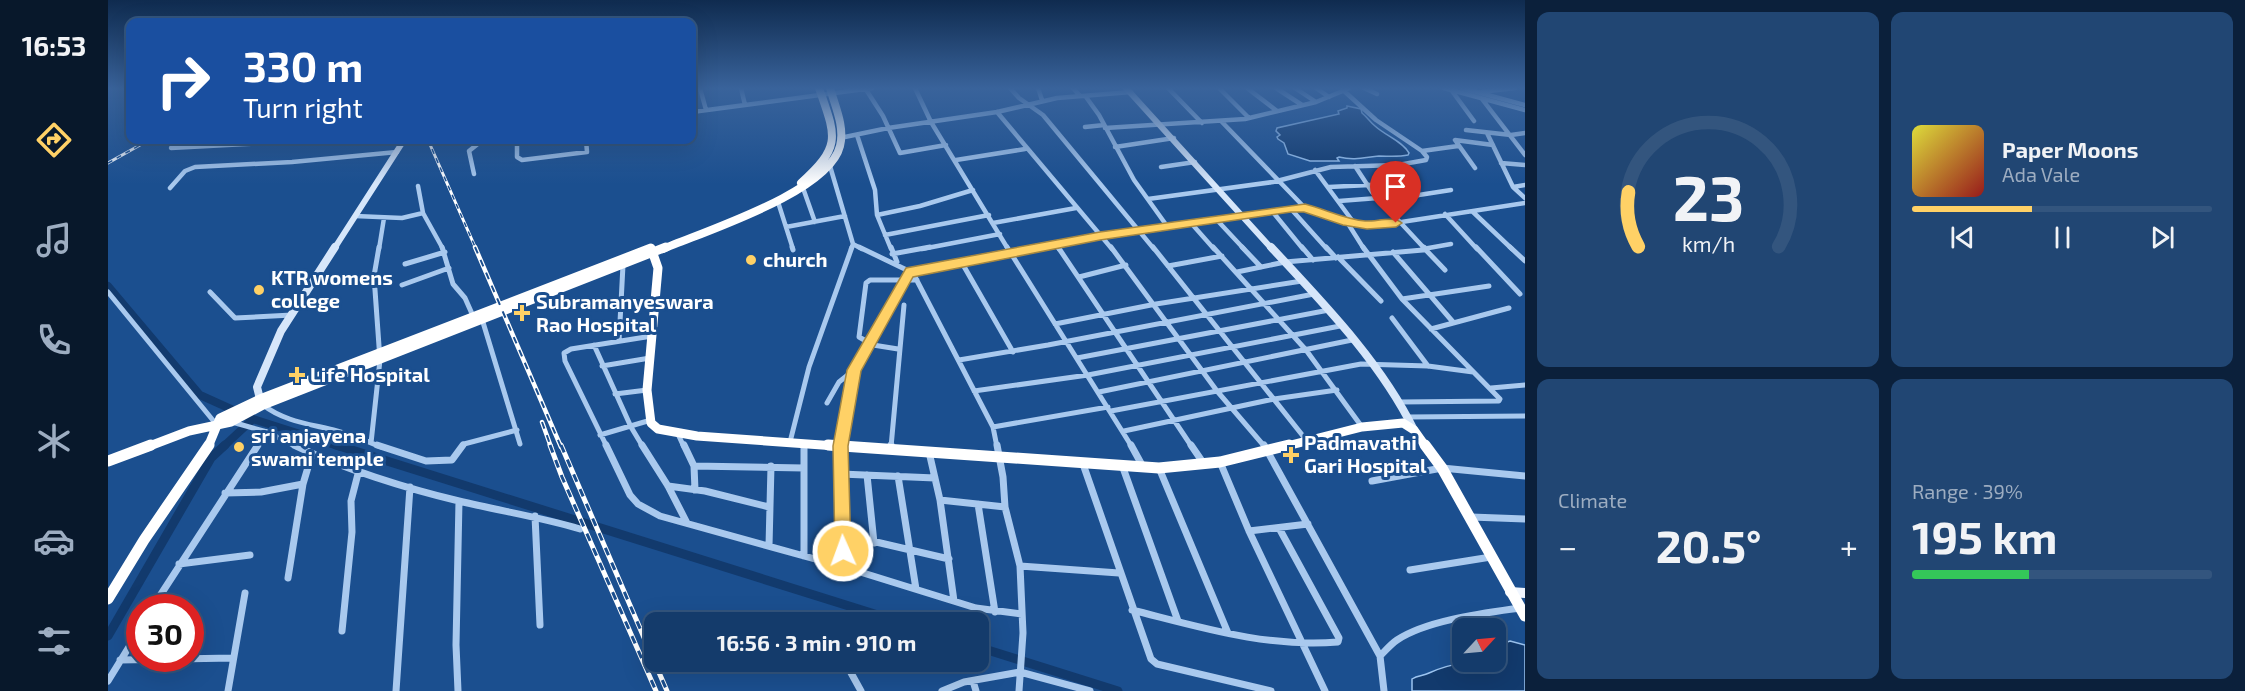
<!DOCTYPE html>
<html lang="en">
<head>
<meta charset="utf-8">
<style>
	body { margin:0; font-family:"Exo 2",sans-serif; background:#214673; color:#f1f3f6; height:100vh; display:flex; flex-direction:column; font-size:22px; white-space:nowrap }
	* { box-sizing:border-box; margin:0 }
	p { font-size:20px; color:#9dadc1 }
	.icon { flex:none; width:33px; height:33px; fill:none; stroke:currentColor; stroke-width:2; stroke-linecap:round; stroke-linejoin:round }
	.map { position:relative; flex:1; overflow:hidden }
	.side { display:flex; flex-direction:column; gap:12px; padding:12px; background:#0b203b; width:720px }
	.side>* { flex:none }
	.guide { position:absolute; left:18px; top:18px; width:570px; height:126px; border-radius:12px; box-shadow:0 6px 24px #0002,0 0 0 2px #33557e; background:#1a4fa0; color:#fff; overflow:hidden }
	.needle { width:39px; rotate:64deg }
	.buttons { position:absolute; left:1344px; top:618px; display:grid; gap:12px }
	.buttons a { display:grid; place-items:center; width:54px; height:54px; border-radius:12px; background:#143b6b; box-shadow:0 6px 24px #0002,0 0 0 2px #33557e; font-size:30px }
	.speed { position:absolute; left:18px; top:594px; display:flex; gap:12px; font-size:30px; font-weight:700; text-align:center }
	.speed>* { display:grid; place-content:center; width:78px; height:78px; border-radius:50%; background:#143b6b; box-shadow:0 6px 24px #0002,0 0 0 2px #33557e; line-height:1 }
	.speed .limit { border:9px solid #d22; background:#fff; color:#111 }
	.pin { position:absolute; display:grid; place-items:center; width:51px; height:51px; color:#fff; margin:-62px -26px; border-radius:50% 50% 50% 0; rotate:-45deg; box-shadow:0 0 6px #0007 }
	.pin .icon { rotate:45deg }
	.me { position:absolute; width:66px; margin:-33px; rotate:358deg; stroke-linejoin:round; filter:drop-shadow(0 0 4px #0008) }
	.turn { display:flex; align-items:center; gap:21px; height:126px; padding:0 18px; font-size:27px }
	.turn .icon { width:78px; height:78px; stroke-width:2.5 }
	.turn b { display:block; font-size:42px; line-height:51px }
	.big { font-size:45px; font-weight:700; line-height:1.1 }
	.side .widget { flex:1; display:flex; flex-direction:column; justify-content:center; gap:9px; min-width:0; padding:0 21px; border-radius:12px; background:#214673 }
	.side .dial { align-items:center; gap:0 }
	.dial svg { height:156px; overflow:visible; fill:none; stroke:#33557e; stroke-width:7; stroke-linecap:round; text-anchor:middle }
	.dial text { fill:#f1f3f6; stroke:none }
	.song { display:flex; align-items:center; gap:18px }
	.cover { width:72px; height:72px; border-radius:9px; background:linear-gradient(135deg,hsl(60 70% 55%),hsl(0 70% 35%)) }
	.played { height:6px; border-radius:3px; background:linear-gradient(90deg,#ffd166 40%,#33557e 40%) }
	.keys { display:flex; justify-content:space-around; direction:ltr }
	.heat { display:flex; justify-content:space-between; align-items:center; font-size:33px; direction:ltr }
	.charge { height:9px; border-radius:4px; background:linear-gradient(90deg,#34c759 39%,#33557e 0) }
	.side .tiles { flex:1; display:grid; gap:12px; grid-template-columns:repeat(2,1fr) }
	.trip { position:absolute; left:536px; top:612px; width:345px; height:60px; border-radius:12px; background:#143b6b; box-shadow:0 6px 24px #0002,0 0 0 2px #33557e; font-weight:700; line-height:60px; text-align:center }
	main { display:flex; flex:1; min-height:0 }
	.menu { display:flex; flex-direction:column; width:108px; justify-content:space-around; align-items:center; background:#08182b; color:#9dadc1 }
	.menu .icon { width:42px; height:42px }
	.menu .on { color:#ffd166 }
	.menu b { font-size:27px; color:#f1f3f6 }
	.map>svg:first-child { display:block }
	.water { fill:#123a6d; stroke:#9cc4f0; stroke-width:1.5 }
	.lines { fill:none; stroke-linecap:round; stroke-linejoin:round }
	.canal-far1 { stroke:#123a6d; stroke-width:8 }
	.canal { stroke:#123a6d; stroke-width:9 }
	.street-far2 { stroke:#a9c9ee; stroke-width:4.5 }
	.street-far1 { stroke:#a9c9ee; stroke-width:5 }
	.street { stroke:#a9c9ee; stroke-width:7 }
	.secondary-far1 { stroke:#d6e6fa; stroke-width:6 }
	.secondary { stroke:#d6e6fa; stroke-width:8 }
	.primary { stroke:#f0f6ff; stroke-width:10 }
	.highway-far2 { stroke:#fff; stroke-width:8 }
	.highway-far1 { stroke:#fff; stroke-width:9 }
	.highway { stroke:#fff; stroke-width:11 }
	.rail-far2-casing { stroke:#fff; stroke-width:3 }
	.rail-far1-casing { stroke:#fff; stroke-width:4.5 }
	.rail-casing { stroke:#fff; stroke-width:5 }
	.rail-far2 { stroke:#1b4f8f; stroke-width:1.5; stroke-dasharray:5; stroke-linecap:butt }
	.rail-far1 { stroke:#1b4f8f; stroke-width:2; stroke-dasharray:7; stroke-linecap:butt }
	.rail { stroke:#1b4f8f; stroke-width:3; stroke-dasharray:8; stroke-linecap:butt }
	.route { fill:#ffd166; stroke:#a68842; stroke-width:1.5 }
	.poi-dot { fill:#ffd166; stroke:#1b4f8f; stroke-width:2 }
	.labels { text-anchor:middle; stroke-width:6; stroke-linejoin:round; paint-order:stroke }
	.poi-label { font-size:20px; font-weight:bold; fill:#fff; stroke:#1b4f8f; text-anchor:start }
</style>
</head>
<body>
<main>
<nav class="menu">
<b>16:53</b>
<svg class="icon on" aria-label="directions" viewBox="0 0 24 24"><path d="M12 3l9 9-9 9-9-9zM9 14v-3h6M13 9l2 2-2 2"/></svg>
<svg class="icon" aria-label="music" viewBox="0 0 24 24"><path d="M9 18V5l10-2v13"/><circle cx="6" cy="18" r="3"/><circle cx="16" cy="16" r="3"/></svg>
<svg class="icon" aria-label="phone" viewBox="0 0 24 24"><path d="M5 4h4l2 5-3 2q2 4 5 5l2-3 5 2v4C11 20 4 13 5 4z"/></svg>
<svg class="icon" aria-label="climate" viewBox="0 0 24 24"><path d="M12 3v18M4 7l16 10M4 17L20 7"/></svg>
<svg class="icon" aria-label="car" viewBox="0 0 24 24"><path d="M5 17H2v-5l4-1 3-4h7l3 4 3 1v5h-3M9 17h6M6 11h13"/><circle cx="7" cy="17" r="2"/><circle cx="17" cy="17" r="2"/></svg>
<svg class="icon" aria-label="filters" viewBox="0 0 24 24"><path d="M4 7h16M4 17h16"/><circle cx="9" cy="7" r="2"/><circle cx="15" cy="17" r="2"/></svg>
</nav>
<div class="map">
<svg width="1417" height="691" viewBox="0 0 1417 691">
	<rect width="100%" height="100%" fill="#1b4f8f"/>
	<path class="water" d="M1239,106L1253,109L1254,113C1260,118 1262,122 1267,126C1278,136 1294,141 1301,153L1300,155C1290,157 1281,156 1271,156C1258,157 1247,161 1231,157L1229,158L1231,161H1202L1180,154L1176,143L1170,139L1169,137L1172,135L1168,131L1169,128L1231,114L1230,111L1239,108Z
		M1402,641L1417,645V691H1304V679C1310,675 1315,676 1321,673C1345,662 1361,662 1388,662V646Z"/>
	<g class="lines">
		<path class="canal-far1" d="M0,286L92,395L145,419L233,447
			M115,447L145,419"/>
		<path class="canal" d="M228,445L792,622
			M0,636L103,458L117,445
			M870,647L1010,691"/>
		<path class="street-far2" d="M592,88L598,110
			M633,88L637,105L764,88
			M757,88L775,116L792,153L838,145
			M807,88L823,122L900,249
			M902,88L911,98L935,115L1046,249
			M930,88L934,100
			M965,88L972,96
			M1060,88L1094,123
			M1111,88L1141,118
			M1139,88L1169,111
			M1168,88L1194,105
			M1187,88L1208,102
			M1208,88L1221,97
			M1256,88L1269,94
			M1336,88L1417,110
			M1354,88L1417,105
			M1344,91L1366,121
			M1372,92L1407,88
			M978,97L991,115L1026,180L1059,226
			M1374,99L1417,155
			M584,112L637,105
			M889,112L1004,249
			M1114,122L1197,208
			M977,127L996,125
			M997,128L1137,119L1208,102L1242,88
			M1358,130L1403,135L1417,133
			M1379,133L1405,187L1417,198
			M749,135L767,190L769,215L783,249
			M732,138L780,128L889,112L949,98L1023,92
			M409,140V157L414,160L479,152L478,140
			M1007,147L1066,138
			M63,148L213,140
			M1314,151L1350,146
			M848,160L917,149
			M1393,163L1417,165
			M722,166L745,244L754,249
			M1247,166L1264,192L1317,249
			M1053,167L1087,162
			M1367,168L1347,140L1385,145
			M1207,170L1246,223
			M366,174L361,151L371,143L393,140
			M310,186L315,213L335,249
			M1221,187L1301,183
			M1405,187L1417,185
			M62,188L77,171L87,167L184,162L289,152
			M695,188L707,222
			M1040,199L1165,182L1223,167L1290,165L1318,160L1319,157L1314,151L1268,120L1235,90
			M1231,201L1270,198
			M1272,201L1343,190
			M670,202L685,249
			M1183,209L1219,249
			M1164,211L1195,249
			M1365,212L1404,249
			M1337,214L1369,249
			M769,215L812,206L865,190
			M247,216L294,218L315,213
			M1108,219L1136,249
			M1239,222L1256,249
			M885,223L968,208
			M1083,223L1106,249
			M678,227L737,216
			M777,235L881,215
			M948,244L951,249
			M271,249L276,218
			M743,249L745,244
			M814,249L892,234
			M929,249L992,236L1183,209L1197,208L1239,222L1274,225L1417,203
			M1315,249L1343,244"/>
		<path class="street-far1" d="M334,247L345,284L357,298L365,316
			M684,247L685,250
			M751,247L805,273L885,427L889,447
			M783,247L789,262
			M899,247L1024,447
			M950,247L1084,447
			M1003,247L1109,391L1157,447
			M1045,247L1199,441
			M1105,247L1198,350L1254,427
			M1134,247L1153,267
			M1194,247L1205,260
			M1218,247L1228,258
			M1255,247L1294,299L1392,399L1391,401L1292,402
			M1315,247L1337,270
			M1368,247L1412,294
			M1402,247L1417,261
			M1285,252L1345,322
			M784,254L822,247
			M1230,257L1273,301
			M854,263L905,352
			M297,264L337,252
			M1060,266L1114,256
			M1129,272L1177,262L1315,250L1316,247
			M805,273L936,247
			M971,277L1018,265
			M294,285L341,268
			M0,292L108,424
			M102,292L127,318L184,315
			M1294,299L1381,286
			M1284,318L1320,366
			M374,319L412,444
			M947,324L1048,304L1194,281
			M1323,329L1401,308
			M511,341L515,265
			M486,345L523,427L535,447
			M790,349L765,345L751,337L758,283L762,280H809
			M969,358L1221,310
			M851,360L940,345L1206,294
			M494,366L542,358
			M1383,388L1417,385
			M866,391L980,375L1232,326
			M991,392L1244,340
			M507,394L539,390
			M719,403L731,382L746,370
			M155,405C177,422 203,424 229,431C244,435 259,441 273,447
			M1003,411L1253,364L1320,366L1365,372
			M1300,417L1417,416
			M124,422L159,432L189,447
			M885,427L1000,407
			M1016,431L1166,399L1229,390
			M569,432L576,447
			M492,435L543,420
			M682,442L701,367L744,247
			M263,443L272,360L266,276L271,247
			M696,443V447
			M149,447L159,432
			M354,447L356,444L409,430
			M499,447L457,361L456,353L463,349L544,336
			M732,447L746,370L802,271
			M783,447L796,305"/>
		<path class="street" d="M186,445C233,468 300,489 351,501C392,511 432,517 472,529
			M269,445L318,461L344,460L355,445
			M498,445L522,495L530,504L552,516L736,567L868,608L914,614
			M534,445L560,486L579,523
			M576,445L586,466L587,490
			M696,445V556
			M732,445L736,567
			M889,445L895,477L897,507L912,566L915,633L911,691
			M1023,445L1034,465
			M1083,445L1096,464
			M1156,445L1272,656L1276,691
			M783,450V445
			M821,452L832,500L846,601
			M1112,462L1141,531L1217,691
			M975,464L1043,659L1049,664L1163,691
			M1014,465L1070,621
			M586,466L696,468
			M1051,468L1120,633
			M733,474L827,478
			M759,475L766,543
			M790,476L808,589
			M1264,481L1334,468L1417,476
			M560,486L597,491L661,507
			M117,493L153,492L195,484
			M832,500L897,507
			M870,504L887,612
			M427,516L432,625
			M1363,517L1417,519
			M1141,531L1200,524
			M734,534L841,559
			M661,546L663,466
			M71,564L142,555
			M912,566L1011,573
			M1302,570L1383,557
			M180,578L195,484L204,454
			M44,608L150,445
			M1024,610C1092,627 1159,648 1230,642L1231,638L1171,528
			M234,631L244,532L243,501L251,470
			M1272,656C1277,651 1283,644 1289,640C1319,620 1377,613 1412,608
			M12,660L125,658
			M737,662L753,691
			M0,681L32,629
			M865,681L868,691
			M120,691L137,593
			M288,691L302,487
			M350,691L348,645L351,501
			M834,691L856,682L912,672L982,691"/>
		<path class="secondary-far1" d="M1018,88L1164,249
			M226,249L296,140"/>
		<path class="secondary" d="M1163,247C1215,303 1272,361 1306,430
			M152,399L149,387L173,331L227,247"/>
		<path class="primary" d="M1402,592L1417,593"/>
		<path class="highway-far2" d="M693,183C734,146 728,137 711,88
			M555,249C597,231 721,192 732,146C737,127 727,106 722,88"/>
		<path class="highway-far1" d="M39,447L81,431L123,422L155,405L558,247
			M100,447L112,418L152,399L543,248L550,268L539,390L543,423L550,429L589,436L742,447
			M1175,447L1254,427L1295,423L1306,430L1318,447"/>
		<path class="highway" d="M720,445L1051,468L1112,462L1181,445
			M1317,445L1334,468L1417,616
			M0,461L43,445
			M0,599L36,540L101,445"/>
		<defs>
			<path id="rail-far2" d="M320,140L368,249
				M0,163L41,140"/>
			<path id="rail-far1" d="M367,247L453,447
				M434,422L443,447"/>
			<path id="rail" d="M442,445L454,477L548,691
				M453,445L559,691"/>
		</defs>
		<use href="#rail-far2" class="rail-far2-casing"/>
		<use href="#rail-far1" class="rail-far1-casing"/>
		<use href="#rail" class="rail-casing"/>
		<use href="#rail-far2" class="rail-far2"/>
		<use href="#rail-far1" class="rail-far1"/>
		<use href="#rail" class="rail"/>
	</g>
	<linearGradient id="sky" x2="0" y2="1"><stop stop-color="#0f2b4f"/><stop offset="0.48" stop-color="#39639b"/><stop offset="1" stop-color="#39639b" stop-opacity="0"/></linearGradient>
	<rect width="1417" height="184" fill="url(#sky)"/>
	<path class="route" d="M1197,204C1217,209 1236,219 1257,221C1268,222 1286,215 1294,223L1288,227L1259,229L1235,225L1196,212H1183L992,240L805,277L753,371L740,446L743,551L741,556L735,558L729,556L727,551L725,446L739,370L798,268L992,232Z"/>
	<g class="poi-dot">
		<circle cx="643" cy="260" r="6"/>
		<circle cx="151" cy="290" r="6"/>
		<path d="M411 304h6v6h6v6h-6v6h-6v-6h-6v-6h6z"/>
		<path d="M186 366h6v6h6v6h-6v6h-6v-6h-6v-6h6z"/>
		<circle cx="131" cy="447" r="6"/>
		<path d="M1180 446h6v6h6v6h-6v6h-6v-6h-6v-6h6z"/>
	</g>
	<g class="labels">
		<g class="poi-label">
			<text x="655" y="267">church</text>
			<text x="163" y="285">KTR womens<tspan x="163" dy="23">college</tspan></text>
			<text x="428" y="309">Subramanyeswara<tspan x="428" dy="23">Rao Hospital</tspan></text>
			<text x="202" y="382">Life Hospital</text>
			<text x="143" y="443">sri anjayena<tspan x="143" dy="23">swami temple</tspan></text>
			<text x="1196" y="450">Padmavathi<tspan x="1196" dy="23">Gari Hospital</tspan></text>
		</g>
	</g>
</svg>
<div class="buttons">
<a><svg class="needle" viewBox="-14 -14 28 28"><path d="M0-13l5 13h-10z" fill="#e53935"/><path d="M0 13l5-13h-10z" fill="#9dadc1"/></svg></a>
</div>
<div class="speed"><div class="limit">30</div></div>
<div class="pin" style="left:1288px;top:223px;background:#d93025"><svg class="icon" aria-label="arrive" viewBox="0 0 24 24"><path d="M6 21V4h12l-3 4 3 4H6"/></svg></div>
<svg class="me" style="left:735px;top:551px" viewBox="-20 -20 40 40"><circle r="17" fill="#ffd166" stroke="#fff" stroke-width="3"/><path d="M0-11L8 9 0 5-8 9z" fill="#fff"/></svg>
<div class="trip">16:56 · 3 min · 910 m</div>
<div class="guide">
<div class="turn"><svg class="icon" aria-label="right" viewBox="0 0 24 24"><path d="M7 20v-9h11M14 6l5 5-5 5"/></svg><div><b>330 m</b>Turn right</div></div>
</div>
</div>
<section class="side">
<div class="tiles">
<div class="widget dial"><svg viewBox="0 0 100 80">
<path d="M14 69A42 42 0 1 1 86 69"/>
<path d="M14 69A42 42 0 0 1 9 41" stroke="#ffd166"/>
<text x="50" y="56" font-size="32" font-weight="700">23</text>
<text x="50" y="72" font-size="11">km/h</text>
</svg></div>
<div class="widget">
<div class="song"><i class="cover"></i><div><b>Paper Moons</b><p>Ada Vale</p></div></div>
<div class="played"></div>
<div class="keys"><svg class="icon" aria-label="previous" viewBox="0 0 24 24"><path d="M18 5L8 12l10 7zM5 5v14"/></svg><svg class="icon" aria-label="pause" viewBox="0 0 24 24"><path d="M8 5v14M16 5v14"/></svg><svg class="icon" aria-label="next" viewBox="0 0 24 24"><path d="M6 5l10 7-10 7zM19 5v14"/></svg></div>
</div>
<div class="widget"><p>Climate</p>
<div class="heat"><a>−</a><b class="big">20.5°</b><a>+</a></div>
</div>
<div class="widget"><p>Range · 39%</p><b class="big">195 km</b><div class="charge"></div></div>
</div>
</section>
</main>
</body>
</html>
